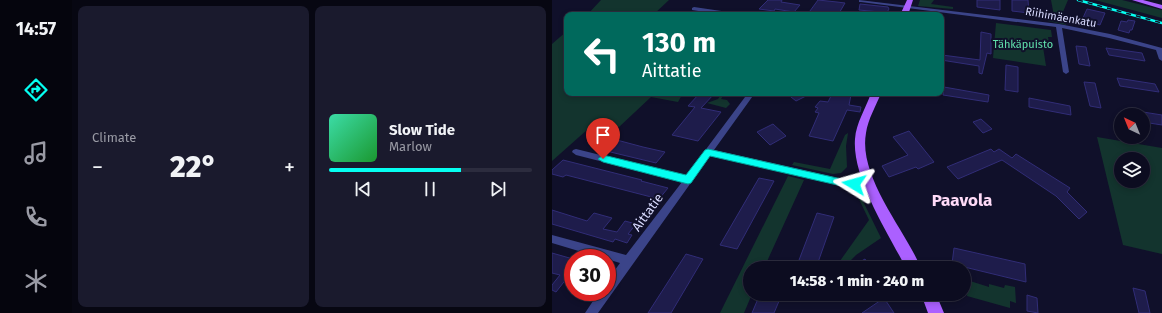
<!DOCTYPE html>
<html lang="en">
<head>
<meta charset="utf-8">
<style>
	body { margin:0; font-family:"Fira Sans",sans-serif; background:#1a1a2d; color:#f1f3f6; height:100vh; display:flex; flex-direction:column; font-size:15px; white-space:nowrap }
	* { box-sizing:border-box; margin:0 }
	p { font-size:13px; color:#9a9ba5 }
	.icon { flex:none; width:22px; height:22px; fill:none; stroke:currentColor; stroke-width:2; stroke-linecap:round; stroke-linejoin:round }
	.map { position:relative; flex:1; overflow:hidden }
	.panel { display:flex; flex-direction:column; gap:6px; padding:6px; background:#070712; width:480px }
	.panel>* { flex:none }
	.guide { position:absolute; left:12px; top:12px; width:380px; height:84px; border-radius:8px; box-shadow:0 2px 6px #0003,0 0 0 1px #2c2c3e; background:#00695c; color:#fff; overflow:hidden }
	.needle { width:26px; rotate:317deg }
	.tools { position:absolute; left:562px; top:108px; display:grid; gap:8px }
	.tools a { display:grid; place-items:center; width:36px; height:36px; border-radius:50%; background:#0c0c20; box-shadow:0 2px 6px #0003,0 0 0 1px #2c2c3e; font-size:20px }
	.speed { position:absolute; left:12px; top:249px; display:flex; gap:8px; font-size:20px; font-weight:700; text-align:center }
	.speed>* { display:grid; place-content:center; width:52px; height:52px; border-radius:50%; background:#0c0c20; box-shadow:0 2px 6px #0003,0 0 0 1px #2c2c3e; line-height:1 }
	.speed .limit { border:6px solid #d22; background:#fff; color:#111 }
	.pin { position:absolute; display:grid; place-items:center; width:34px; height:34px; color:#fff; margin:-41px -17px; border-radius:50% 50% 50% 0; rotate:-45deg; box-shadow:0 0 4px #0007 }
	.pin .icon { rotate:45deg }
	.me { position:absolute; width:44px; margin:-22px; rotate:278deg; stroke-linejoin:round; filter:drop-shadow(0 0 3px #0008) }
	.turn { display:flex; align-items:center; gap:14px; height:84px; padding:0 12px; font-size:18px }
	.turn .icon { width:52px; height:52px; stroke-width:2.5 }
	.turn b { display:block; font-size:28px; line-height:34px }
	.big { font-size:30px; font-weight:800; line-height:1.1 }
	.panel .card { flex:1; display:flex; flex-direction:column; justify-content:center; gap:6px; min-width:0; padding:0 14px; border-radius:8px; background:#1a1a2d }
	.song { display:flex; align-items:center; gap:12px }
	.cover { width:48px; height:48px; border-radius:6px; background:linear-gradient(135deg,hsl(160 70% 55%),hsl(130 70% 35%)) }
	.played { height:4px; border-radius:2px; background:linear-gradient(90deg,#05fff1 65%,#2c2c3e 65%) }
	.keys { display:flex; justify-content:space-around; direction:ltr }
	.heat { display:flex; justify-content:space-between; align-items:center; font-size:22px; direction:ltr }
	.panel .tiles { flex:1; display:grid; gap:6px; grid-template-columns:repeat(2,1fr) }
	.trip { position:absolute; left:191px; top:261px; width:228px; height:40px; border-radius:20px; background:#0c0c20; box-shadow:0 2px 6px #0003,0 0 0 1px #2c2c3e; font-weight:800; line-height:40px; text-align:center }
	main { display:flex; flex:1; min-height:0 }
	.menu { display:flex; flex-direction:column; width:72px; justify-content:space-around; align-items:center; background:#05050d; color:#9a9ba5 }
	.menu .icon { width:28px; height:28px }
	.menu .current { color:#05fff1 }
	.menu b { font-size:18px; color:#f1f3f6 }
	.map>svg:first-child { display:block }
	.green { fill:#13342e; fill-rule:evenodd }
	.building { fill:#1e1c4b; stroke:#312d77 }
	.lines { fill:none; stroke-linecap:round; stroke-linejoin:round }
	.minor { fill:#3b4489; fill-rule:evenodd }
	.major { fill:#ab60ff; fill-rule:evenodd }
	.rail-casing { stroke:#05fff1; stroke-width:2.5 }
	.rail { stroke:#10102a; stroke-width:1.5; stroke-dasharray:5; stroke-linecap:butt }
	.route { fill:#05fff1; stroke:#03a69d }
	.labels { text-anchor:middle; stroke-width:4; stroke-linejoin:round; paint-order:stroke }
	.far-street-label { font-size:11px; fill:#d9dbff; stroke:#10102a }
	.far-park-label { font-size:11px; fill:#62e2ae; stroke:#10102a }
	.street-label { font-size:13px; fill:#d9dbff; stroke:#10102a }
	.district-label { font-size:17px; font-weight:bold; fill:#ffdbf8; stroke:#10102a }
</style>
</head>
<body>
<main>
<nav class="menu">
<b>14:57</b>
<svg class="icon current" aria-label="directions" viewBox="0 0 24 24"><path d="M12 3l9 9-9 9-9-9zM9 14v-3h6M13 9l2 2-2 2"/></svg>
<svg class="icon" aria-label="music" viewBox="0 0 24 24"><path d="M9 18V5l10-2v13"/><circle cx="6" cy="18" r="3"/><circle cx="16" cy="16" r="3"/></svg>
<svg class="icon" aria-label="phone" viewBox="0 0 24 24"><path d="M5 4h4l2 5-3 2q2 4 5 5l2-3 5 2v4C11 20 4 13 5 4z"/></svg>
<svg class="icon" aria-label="climate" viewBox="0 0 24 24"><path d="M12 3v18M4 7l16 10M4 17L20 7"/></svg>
</nav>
<section class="panel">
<div class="tiles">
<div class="card"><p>Climate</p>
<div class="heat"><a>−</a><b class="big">22°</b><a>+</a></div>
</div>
<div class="card">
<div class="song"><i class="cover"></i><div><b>Slow Tide</b><p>Marlow</p></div></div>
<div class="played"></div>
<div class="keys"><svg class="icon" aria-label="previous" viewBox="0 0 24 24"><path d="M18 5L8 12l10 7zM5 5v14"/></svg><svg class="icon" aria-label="pause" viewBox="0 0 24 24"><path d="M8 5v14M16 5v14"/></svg><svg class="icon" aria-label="next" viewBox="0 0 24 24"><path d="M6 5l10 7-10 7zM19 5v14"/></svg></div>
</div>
</div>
</section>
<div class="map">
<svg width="610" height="313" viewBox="0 0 610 313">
	<rect width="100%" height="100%" fill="#10102a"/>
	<path class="green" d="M49,0H117L101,15H35Z
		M368,0H382L379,4L401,7V9L366,6Z
		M499,0H516L510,14L513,15L511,20L519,22H514L505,18L513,22L514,25L496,21L495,17H498L495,16H502Z
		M543,0H570L610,10V18Z
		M444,23L499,30L500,37H496L498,48L491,47L494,66L441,58Z
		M15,31V93H131L126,102L99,97L67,127L45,121L0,161V44Z
		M170,93H173L169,99L175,100L178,104L174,108L155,103L166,99Z
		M296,133L294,146L295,167L289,173L281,174L240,165L242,162L278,169L293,135Z
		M545,137L610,148V254L571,245ZM569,159H591V181H569Z
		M236,176L252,180L212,268H198V294H200L192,313H168Z
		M300,191L307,193L329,238L304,255L291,268H283L317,220L305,195Z
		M418,281L437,287V284L452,288L453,285L463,287L464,303L458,301V308L415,296L416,284H418Z"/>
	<path class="building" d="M216,0H230L229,2L248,5L242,12L223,9L222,11L207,9Z
		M266,0L285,2L293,3L286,15H255Z
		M425,0H448V10L425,7Z
		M460,0H476L477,13L460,11Z
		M308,4L336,7L337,9L334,14H327L328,12L307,10Z
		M535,9L553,13L548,25L530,20Z
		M576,20L583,21L580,30H578L577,33L566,30L569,21L575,22Z
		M429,32L439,34V54L435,53L430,74L427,73V66L389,60L390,55L428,60Z
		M524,46L534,47L538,66L527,64Z
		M554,48L590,53L593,61L557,55Z
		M454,65L466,67V92L453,90Z
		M565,78L603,84L607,92L568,86Z
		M532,82L543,83L549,108L538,106Z
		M392,87L437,95L436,102L391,95Z
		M151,93H163L149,108L169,112L146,141L120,135L143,107L136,106L147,94L149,95Z
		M234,93H260L244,101Z
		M280,94L299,95L297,105L309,107L308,112L295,110L281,141L257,136L267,113L263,112L266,108L263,107L268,101L276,102Z
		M477,98L518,106L519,115L477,107Z
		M591,112L610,115V125L591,122Z
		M429,119L440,129L431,133L421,122Z
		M221,124L234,136L218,145L205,132Z
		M357,131L382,162L366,169L364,167L337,177L330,166L356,155L341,137Z
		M61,139L91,147L113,152L104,163L46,149L53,142L57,143Z
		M439,149L442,152L447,149L460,158L464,154L518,188L515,192L535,212L527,219L504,196L450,160L406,179L395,167Z
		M11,160L90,180L89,181L116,188L107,199L14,175L11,177L0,174V170Z
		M207,178L222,181L185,249L168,245Z
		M0,210L35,221L42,213L60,218L51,229L65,232L73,221L84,224L76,234L80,235L75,243L63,239L61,242L0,224Z
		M265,213L282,217L264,268H244Z
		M402,248L473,264L474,282L400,264Z
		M0,253L21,259V279L15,278L4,292L0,290V285L8,275L0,273Z
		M134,254L151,259L119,313H96Z
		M313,259L319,268H297Z
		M581,288L593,291L598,313H587Z
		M208,294H230L222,313H200Z
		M475,295L485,298L486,313L475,311Z
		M332,298L342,313H310Z"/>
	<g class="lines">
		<path class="minor" d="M307,0L507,24L558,34L610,48V61L607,59L604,50L557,38L510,28L517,72L514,74L511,72L504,27L309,2H307Z
			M142,7L183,13L186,15H172L140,10V8Z
			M196,93H203L162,150L295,180H305L316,176L319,177L320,179L319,181L305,186H295L158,156L46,313H33L47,292H55V281L68,263L55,259V258H50L0,243V235L74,255L130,182L24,155L20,152L21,150L24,149L134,176Z"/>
		<path class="major" d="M355,0H361L356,15H348Z
			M580,0H591L610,5V9Z
			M319,93H329C324,106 316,119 314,133C306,177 353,230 369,268H354C336,233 300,178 303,139C304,123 314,108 319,93Z
			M369,294H384L392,313H376Z"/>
		<defs>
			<path id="rail" d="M526,0L610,23"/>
		</defs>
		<use href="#rail" class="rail-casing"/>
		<use href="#rail" class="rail"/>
	</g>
	<path class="route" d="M156,149L294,180L306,181L307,184L306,186L294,187L158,156L139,183L136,184L51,162L46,159L51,155L134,175L153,150Z"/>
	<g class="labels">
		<g class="far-street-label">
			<text transform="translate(509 17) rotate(10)" y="4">Riihimäenkatu</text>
		</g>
		<g class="far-park-label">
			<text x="471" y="48">Tähkäpuisto</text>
		</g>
		<g class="street-label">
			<text transform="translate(95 212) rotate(-54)" y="5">Aittatie</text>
		</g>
		<g class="district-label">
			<text x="410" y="206">Paavola</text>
		</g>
	</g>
</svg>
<div class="tools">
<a><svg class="needle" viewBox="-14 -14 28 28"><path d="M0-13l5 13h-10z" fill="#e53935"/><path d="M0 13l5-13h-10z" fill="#9a9ba5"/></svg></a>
<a><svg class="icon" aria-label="layers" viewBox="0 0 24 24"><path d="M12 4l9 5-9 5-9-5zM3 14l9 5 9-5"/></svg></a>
</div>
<div class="speed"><div class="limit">30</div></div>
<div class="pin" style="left:51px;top:159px;background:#d93025"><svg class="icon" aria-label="arrive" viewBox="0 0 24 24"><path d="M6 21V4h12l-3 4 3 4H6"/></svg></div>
<svg class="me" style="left:302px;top:184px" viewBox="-20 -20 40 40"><path d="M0-17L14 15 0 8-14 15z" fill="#05fff1" stroke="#fff" stroke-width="4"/></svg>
<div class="trip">14:58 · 1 min · 240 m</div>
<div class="guide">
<div class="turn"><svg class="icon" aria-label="left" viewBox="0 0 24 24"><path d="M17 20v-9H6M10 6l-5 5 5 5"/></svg><div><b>130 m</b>Aittatie</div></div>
</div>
</div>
</main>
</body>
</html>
